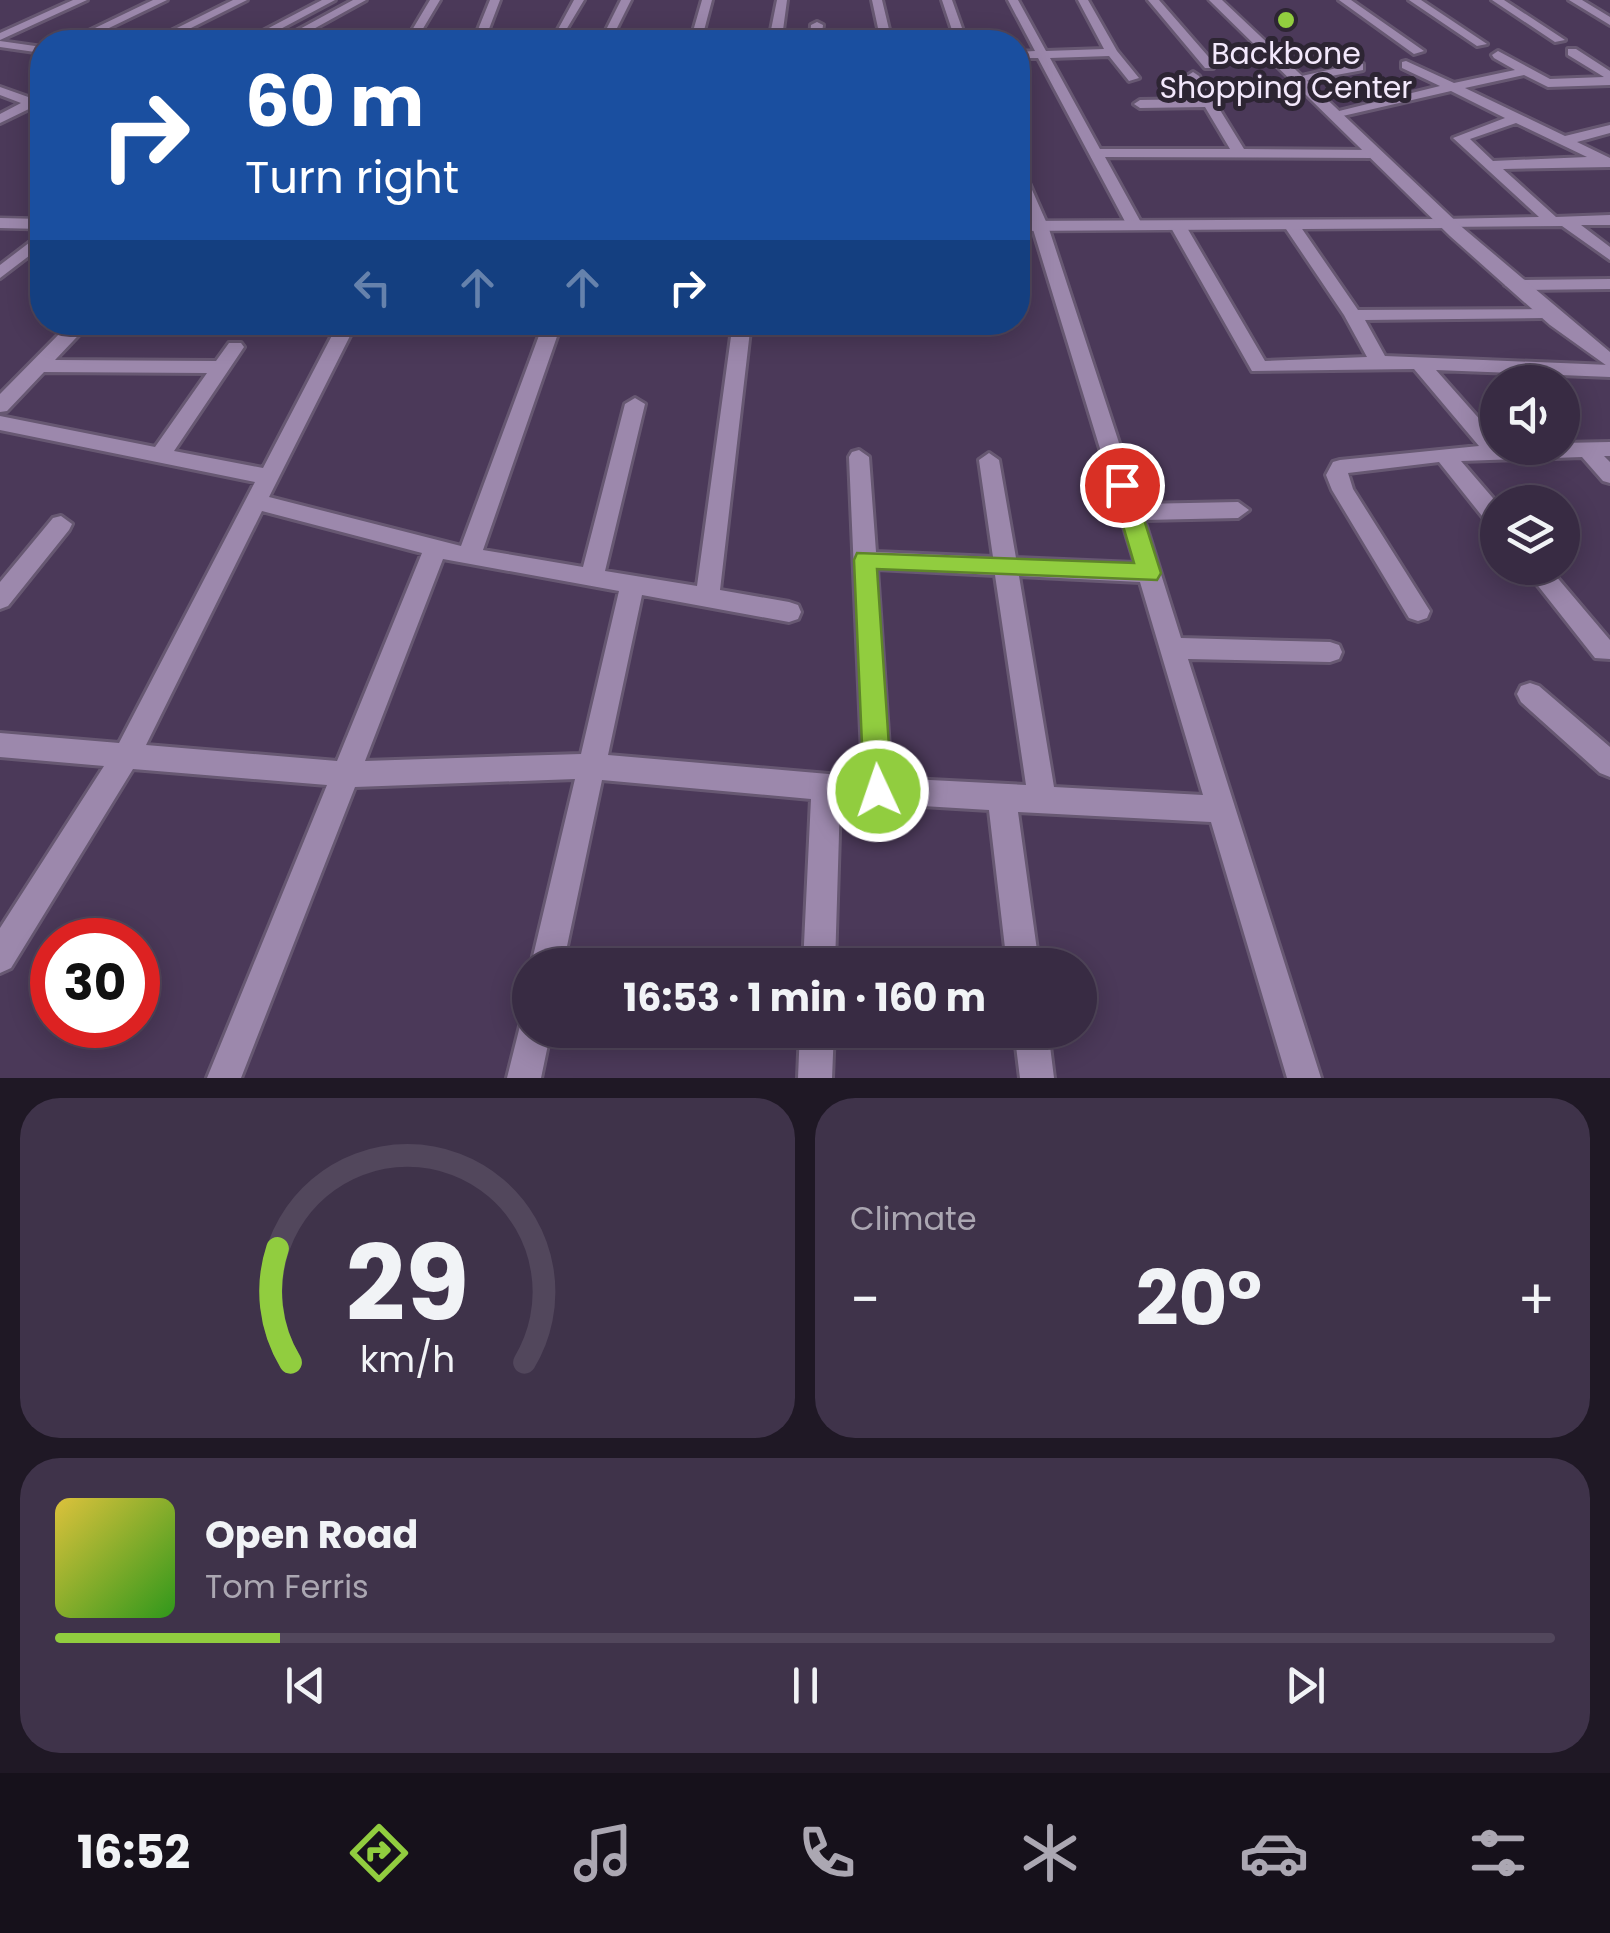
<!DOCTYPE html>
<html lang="en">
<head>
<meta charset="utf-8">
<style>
	body { margin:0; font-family:Poppins,sans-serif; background:#3f334a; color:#f1f3f6; height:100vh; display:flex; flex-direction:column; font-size:38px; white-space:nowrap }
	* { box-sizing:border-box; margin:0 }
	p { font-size:32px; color:#aba7b2 }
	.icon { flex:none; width:55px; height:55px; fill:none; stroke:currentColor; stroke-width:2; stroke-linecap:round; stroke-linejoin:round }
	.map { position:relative; height:1078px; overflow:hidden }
	.details { display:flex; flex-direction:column; gap:20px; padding:20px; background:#1f1825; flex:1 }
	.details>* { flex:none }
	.hud { position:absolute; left:30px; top:30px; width:1000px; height:305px; border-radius:40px; box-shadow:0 5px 25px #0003,0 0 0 2px #52475c; background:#1a4fa0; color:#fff; overflow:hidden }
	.tools { position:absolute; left:1480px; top:365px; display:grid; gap:20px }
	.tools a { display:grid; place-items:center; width:100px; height:100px; border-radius:50%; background:#382b43; box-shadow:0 5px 25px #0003,0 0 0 2px #52475c; font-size:50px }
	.speed { position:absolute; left:30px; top:918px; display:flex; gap:20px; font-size:50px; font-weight:700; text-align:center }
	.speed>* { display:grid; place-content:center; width:130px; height:130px; border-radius:50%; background:#382b43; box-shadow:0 5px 25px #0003,0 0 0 2px #52475c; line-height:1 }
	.speed .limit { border:15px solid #d22; background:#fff; color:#111 }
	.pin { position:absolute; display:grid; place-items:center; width:85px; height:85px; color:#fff; margin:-42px; border:5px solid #fff; border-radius:50%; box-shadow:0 2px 10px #0007 }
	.me { position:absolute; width:110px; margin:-55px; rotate:357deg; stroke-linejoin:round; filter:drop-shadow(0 0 8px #0008) }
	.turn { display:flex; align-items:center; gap:35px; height:210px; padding:0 50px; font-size:45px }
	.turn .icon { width:130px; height:130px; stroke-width:2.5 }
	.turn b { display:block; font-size:70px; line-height:85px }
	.lanes { display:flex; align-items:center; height:95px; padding:0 50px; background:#0003; justify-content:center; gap:50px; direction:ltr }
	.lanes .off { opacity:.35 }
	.big { font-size:75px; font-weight:700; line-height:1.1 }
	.details .widget { flex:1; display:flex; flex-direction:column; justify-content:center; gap:15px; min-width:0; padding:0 35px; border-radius:40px; background:#3f334a }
	.details .dial { align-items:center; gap:0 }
	.dial svg { height:260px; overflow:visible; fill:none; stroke:#52475c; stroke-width:7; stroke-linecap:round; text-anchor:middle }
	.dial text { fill:#f1f3f6; stroke:none }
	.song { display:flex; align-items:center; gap:30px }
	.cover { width:120px; height:120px; border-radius:15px; background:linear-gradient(135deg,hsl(50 70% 55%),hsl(110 70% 35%)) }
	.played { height:10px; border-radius:5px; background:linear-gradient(90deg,#91cd3f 15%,#52475c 15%) }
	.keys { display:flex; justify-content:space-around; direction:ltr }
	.heat { display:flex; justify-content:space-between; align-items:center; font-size:55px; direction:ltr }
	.details .tiles { flex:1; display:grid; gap:20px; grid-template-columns:1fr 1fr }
	.widget:last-child { grid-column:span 2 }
	.trip { position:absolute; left:512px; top:948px; width:585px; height:100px; border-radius:50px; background:#382b43; box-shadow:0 5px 25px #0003,0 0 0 2px #52475c; font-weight:700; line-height:100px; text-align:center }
	.dock { display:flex; height:160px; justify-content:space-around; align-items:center; background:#16111b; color:#aba7b2 }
	.dock .icon { width:70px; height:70px }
	.dock .selected { color:#91cd3f }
	.dock b { font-size:45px; color:#f1f3f6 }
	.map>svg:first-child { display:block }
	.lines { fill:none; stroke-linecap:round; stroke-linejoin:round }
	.minor-casing { stroke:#675872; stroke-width:6 }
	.tertiary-casing { stroke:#675872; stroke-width:5 }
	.secondary-casing { stroke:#675872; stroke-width:5 }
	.minor { fill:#9c88ac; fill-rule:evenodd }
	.tertiary { fill:#9c88ac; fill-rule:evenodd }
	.secondary { fill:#9c88ac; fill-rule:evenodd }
	.route { fill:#91cd3f; stroke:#5e8529; stroke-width:2.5 }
	.poi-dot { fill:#91cd3f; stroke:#2d2533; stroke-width:4 }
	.labels { text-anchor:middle; stroke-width:10; stroke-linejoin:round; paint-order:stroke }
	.far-poi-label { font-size:30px; fill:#f3e8fc; stroke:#2d2533 }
</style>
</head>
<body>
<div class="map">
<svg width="1610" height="1078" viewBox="0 0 1610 1078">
	<rect width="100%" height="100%" fill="#4b3959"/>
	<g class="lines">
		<defs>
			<path id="minor" d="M73,0H87L0,40V33Z
				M153,0H167L80,42H66Z
				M233,0H247L163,42H149Z
				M322,0H335L256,42H242Z
				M353,0H366L290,42H276Z
				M430,0H440L415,42H405Z
				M490,0H500L484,42H473Z
				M574,0H584L563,35H555Z
				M621,0H631L610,42H600Z
				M702,0H712L701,42H690Z
				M777,0H787L783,30L777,33L771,30Z
				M872,0H882L892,42H881Z
				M942,0H952L967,42H956Z
				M1008,0H1018L1046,51L1104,49L1078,0H1088L1117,51L1139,78L1129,81L1109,56L1050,58L1100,149H1230L1205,107L1140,108L1134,104L1140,100L1200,99L1187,76L1193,72L1199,76L1244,149L1373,150L1380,154L1373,158L1105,157L1143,226L1129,229L1038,58H1018V52L1035,51Z
				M1148,0H1159L1213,62V68H1205Z
				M1339,0H1351L1424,51L1414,54Z
				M1409,0H1421L1487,44L1477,46Z
				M1492,0H1504L1565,40L1555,42Z
				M1569,0H1582L1610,17V25Z
				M817,22L823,25L821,42H810L811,25Z
				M0,41L42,47V53L0,47Z
				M1568,49H1576L1610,71V85L1548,87L1524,75L1465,88L1565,136L1610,125V133L1577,142L1610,158V167L1503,169L1556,217L1610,215V225H1581L1610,247V260L1562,226L1437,227V221L1443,219L1539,217L1453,138L1505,118L1451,91L1334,118L1327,114L1440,86L1402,68V62L1406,61L1454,83L1515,70L1494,58L1492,55L1498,51L1550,79L1604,77L1568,55ZM1516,123L1587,157L1493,161L1470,139Z
				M1359,63L1363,64V70L1299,82L1293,78Z
				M0,87L31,98L42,93V108L33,107L0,123V114L21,103L0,95Z
				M1018,170L1025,174L1048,226L1139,504L1238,502L1249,510L1238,518L1144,520L1181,638L1330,642L1339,645L1342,652L1339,659L1330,662L1188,659L1321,1078H1287L1211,822L1018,812L1039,965H1007L989,810L840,801L835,965H803L811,799L602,780L563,965H531L575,779L355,787L241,1078H207L327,785L133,769L11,968L0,973V928L104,766L0,757V733L119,743L255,482L0,430V416L155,447L207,373L44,372L7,411L0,412V394L71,322H91L55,360L216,361L229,343H241L244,347L174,451L263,468L339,322H357L269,497L461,546L544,322H562L483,550L583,567L625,404L635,398L645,404L605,571L697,586L733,322H751L720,590L789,602L798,605L801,612L798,619L789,622L642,595L608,755L863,777L849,457L852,452L859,450L869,457L876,552L993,557L979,460L989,453L999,460L1016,558L1135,563L1032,226L1018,190ZM262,511L422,553L337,761L146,745ZM443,559L619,591L581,754L365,761ZM877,569L995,575L1026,785L891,778ZM1019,576L1140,582L1203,795L1054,787Z
				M1178,221L1186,226L1265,361L1367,357L1344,315L1284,226L1292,221L1298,223L1358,310L1550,309L1553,313L1544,318L1365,320L1385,356L1610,365V377L1436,370L1498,440V448H1562V443L1610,442V456H1604L1610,462V483L1603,481L1582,457L1461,461L1498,504V528L1490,526L1439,462L1348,473L1353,489L1430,611L1427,618L1418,621L1409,618L1332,490L1326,475L1333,462L1340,460L1479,446L1414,369L1252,371L1170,226Z
				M42,233V246L0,278V265Z
				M1610,279V289L1513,290L1505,285L1513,280Z
				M192,322H210L203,332L197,333L188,328Z
				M61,516L72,524L69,530L8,606L0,609V582L53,518Z
				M1524,568H1549L1610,640V659L1595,658Z
				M1530,683L1539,686L1610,747V777L1600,773L1521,702L1517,694L1521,686Z
				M530,1015V1030H551L541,1078H507L522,1018Z
				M800,1030H834L832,1078H798Z
				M1014,1030H1048L1054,1078H1020Z"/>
			<path id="tertiary" d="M0,218L42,219V229L0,228Z
				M1443,219L1449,220V228L1018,231V221Z"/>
			<path id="secondary" d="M1209,0H1222L1463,228L1610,352V368L1550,325L1450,236Z"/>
		</defs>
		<use href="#minor" class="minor-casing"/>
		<use href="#tertiary" class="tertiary-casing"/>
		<use href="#secondary" class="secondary-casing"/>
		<use href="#minor" class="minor"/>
		<use href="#tertiary" class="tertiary"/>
		<use href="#secondary" class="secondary"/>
	</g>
	<path class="route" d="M1122,477L1133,485L1161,573L1157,580L877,569L892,791L888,800L878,804L868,800L864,791L854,560L857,553L1134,563L1111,485Z"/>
	<circle class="poi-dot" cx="1286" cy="20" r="10"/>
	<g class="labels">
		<g class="far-poi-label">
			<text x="1286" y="64">Backbone<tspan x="1286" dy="34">Shopping Center</tspan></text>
		</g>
	</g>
</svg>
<div class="tools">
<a><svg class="icon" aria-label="sound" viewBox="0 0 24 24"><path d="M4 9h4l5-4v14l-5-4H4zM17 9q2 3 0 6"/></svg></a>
<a><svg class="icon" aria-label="layers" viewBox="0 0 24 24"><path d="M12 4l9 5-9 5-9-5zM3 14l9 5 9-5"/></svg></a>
</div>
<div class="speed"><div class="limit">30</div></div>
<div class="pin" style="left:1122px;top:485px;background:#d93025"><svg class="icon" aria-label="arrive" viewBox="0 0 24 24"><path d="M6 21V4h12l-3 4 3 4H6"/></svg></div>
<svg class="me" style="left:878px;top:791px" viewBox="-20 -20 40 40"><circle r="17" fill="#91cd3f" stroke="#fff" stroke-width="3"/><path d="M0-11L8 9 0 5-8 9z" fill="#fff"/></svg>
<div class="trip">16:53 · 1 min · 160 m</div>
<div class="hud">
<div class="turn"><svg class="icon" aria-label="right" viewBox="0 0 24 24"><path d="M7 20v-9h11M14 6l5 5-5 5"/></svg><div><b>60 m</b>Turn right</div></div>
<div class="lanes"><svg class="icon off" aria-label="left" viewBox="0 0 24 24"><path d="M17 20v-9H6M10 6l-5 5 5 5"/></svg><svg class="icon off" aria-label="ahead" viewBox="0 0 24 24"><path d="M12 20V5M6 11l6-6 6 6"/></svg><svg class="icon off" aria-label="ahead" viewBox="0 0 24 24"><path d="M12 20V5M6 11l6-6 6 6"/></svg><svg class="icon" aria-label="right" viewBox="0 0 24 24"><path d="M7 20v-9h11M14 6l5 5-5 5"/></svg></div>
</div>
</div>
<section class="details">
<div class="tiles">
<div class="widget dial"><svg viewBox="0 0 100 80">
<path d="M14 69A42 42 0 1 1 86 69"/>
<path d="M14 69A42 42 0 0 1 10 34" stroke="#91cd3f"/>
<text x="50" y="56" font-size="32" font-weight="700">29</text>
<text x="50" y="72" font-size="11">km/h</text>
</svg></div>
<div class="widget"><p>Climate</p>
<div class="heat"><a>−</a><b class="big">20°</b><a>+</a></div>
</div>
<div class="widget">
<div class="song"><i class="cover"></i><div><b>Open Road</b><p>Tom Ferris</p></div></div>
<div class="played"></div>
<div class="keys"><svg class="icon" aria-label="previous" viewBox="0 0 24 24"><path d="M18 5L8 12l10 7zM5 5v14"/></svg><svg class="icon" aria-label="pause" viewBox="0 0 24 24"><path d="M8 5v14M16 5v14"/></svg><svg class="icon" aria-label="next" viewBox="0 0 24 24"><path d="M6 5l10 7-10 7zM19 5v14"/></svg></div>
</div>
</div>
</section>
<nav class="dock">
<b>16:52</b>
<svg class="icon selected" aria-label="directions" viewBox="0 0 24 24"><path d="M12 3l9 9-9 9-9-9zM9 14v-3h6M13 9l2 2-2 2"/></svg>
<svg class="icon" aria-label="music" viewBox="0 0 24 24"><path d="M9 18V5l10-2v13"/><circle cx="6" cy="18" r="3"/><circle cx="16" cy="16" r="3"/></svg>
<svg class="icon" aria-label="phone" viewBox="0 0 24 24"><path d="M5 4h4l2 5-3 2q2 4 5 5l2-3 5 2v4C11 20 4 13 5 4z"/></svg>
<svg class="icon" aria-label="climate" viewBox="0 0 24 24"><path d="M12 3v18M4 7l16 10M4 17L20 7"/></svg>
<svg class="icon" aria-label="car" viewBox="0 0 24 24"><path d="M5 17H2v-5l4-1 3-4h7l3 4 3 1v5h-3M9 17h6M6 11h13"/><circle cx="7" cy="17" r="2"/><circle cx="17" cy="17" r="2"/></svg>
<svg class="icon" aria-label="filters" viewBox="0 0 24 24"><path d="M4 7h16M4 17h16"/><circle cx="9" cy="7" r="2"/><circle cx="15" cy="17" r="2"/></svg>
</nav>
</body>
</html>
